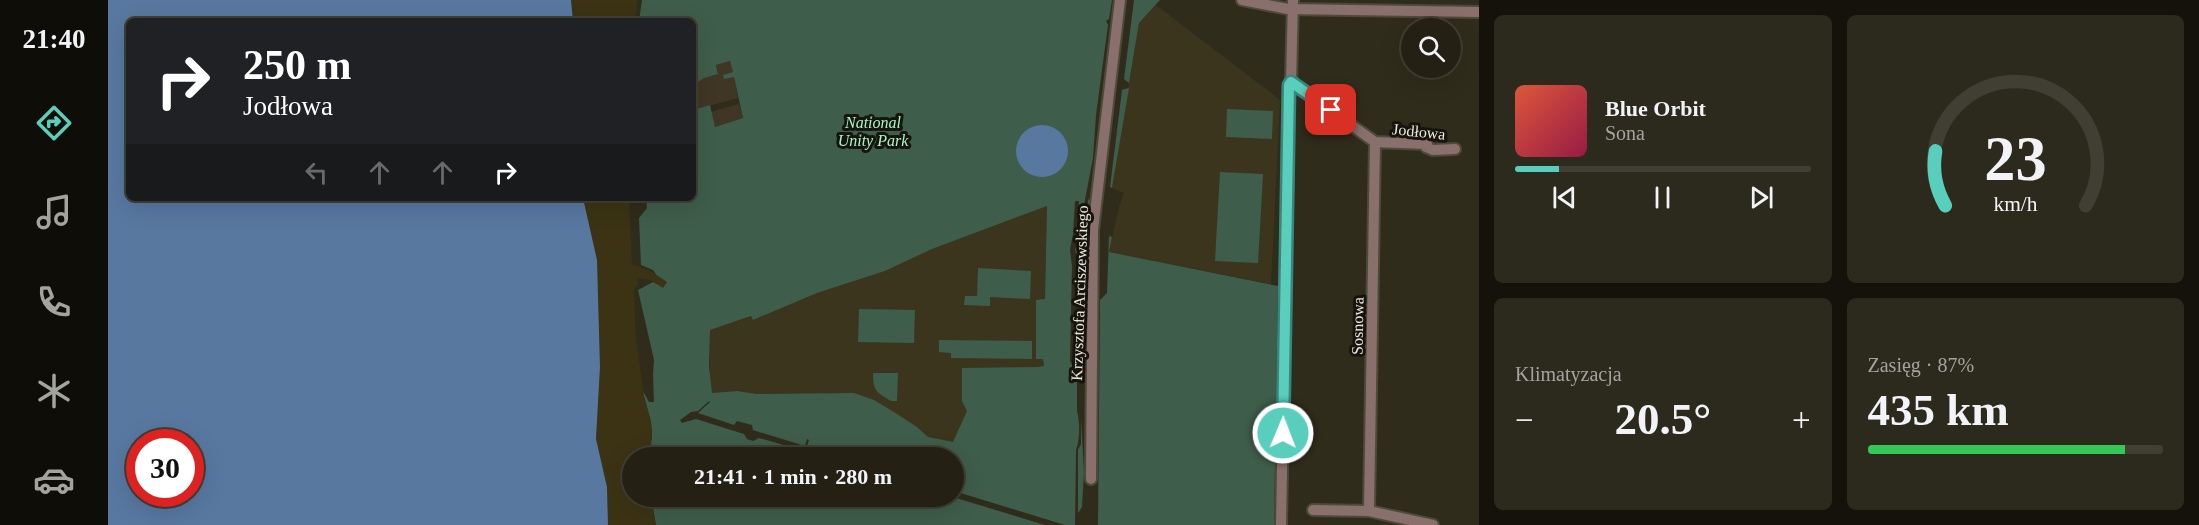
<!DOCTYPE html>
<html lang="pl">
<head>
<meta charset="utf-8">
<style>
	body { margin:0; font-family:Georgia,serif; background:#2c291d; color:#f1f3f6; height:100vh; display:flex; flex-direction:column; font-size:22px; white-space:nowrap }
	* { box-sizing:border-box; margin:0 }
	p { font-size:20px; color:#a3a3a0 }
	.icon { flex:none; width:33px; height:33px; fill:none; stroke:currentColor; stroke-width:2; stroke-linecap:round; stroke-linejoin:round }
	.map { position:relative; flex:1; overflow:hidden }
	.side { display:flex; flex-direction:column; gap:15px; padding:15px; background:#14120b; width:720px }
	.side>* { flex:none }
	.banner { position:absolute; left:18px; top:18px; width:570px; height:183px; border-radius:9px; box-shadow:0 6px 24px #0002,0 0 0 2px #413e34; background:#202124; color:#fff; overflow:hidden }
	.buttons { position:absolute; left:1293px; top:18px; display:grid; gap:12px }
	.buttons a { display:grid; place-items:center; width:60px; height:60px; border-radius:50%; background:#242114; box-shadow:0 6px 24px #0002,0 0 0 2px #413e34; font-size:30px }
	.speed { position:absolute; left:18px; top:429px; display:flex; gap:12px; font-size:30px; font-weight:700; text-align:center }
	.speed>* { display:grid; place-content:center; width:78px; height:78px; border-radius:50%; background:#242114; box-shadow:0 6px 24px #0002,0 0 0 2px #413e34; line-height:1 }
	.speed .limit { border:9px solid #d22; background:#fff; color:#111 }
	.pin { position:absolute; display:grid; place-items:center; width:51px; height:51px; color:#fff; margin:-26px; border-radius:12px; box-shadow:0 3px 9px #0006 }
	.me { position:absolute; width:66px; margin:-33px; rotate:1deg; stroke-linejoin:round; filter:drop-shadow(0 0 4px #0008) }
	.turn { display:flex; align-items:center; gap:21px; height:126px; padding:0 18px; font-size:27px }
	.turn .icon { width:78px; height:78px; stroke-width:2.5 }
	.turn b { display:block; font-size:42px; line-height:51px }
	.lanes { display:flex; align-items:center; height:57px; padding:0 18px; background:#0003; justify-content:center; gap:30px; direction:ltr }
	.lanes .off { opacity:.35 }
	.big { font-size:45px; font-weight:700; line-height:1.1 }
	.side .card { flex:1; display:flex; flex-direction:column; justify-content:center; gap:9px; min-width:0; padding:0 21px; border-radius:9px; background:#2c291d }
	.side .dial { align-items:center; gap:0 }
	.dial svg { height:156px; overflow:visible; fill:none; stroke:#413e34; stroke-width:7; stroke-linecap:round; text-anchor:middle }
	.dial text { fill:#f1f3f6; stroke:none }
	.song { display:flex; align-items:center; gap:18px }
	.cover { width:72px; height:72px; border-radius:9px; background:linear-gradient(135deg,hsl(10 70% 55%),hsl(340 70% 35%)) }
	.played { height:6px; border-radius:3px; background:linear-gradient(90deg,#5acebd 15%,#413e34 15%) }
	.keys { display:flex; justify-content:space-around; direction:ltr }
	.heat { display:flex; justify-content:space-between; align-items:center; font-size:33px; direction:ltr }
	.charge { height:9px; border-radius:4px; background:linear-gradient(90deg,#34c759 87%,#413e34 0) }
	.side .tiles { flex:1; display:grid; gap:15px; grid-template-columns:repeat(2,1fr) }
	.trip { position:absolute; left:514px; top:447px; width:342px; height:60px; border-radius:30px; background:#242114; box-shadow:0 6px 24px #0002,0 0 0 2px #413e34; font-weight:700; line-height:60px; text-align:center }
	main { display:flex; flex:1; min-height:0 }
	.tab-bar { display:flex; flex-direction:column; width:108px; justify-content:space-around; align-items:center; background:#0e0d08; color:#a3a3a0 }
	.tab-bar .icon { width:42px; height:42px }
	.tab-bar .current { color:#5acebd }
	.tab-bar b { font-size:27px; color:#f1f3f6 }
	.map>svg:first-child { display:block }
	.commercial { fill:#403626 }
	.built { fill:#3b351d }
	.green { fill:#3f5d4b; fill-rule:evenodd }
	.sand { fill:#3b3313 }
	.water { fill:#5878a0; fill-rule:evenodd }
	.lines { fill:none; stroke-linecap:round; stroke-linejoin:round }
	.minor-casing { stroke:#4e4a3a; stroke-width:14 }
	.minor { stroke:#89706c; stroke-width:10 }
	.route-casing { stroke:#3a867b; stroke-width:15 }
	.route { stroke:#5acebd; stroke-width:10 }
	.labels { text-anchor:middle; stroke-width:6; stroke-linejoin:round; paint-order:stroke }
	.park-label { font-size:16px; font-style:italic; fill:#a7f7c7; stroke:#16140d }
	.street-label { font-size:16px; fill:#ebe9de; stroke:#16140d }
</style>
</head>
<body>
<main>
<nav class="tab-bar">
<b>21:40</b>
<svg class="icon current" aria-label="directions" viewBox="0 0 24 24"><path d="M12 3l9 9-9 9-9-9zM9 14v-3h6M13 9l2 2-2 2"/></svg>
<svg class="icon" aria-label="music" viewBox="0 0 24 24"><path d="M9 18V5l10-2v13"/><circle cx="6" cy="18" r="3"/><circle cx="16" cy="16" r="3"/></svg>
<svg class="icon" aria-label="phone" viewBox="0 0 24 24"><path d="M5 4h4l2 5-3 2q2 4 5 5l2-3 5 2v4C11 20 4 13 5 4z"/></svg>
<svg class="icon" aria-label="climate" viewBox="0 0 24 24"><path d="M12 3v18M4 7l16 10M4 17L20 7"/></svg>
<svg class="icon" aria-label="car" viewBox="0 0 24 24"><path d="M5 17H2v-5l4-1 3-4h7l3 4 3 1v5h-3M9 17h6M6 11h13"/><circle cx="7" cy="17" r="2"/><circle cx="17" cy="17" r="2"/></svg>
</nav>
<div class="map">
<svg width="1371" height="525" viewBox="0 0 1371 525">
	<rect width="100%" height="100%" fill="#302c1b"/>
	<path class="commercial" d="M622,61L625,72L615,75L626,77L630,98L585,110V81L610,73L608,65Z
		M631,104L635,118L606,127L603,112Z"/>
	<path class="built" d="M1048,5L1172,100L1163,284L1001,252L1011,207L1016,193L1004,188L1031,23Z
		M939,206L933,484L631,390L627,403L602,401V330L644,316L645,320L709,293L777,271L824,249Z"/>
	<path class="green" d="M534,0H1004L1001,19L998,21L1000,25L988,115L985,158L976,205L978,224L976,247L969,258L967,249L969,248L971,201H967L965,234L962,250L964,266L962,361L969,373V411C972,423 972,439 968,450L967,525H957L846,491V458L738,457L699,446L701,440L699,439L697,446L645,430L644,425L629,421L626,425L590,413L602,402L601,401L590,411L583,412L572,420L574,423L588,419L636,434L639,439L645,441L651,438L717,457H541C540,449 544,443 544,434C544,419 537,406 535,391L541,402H546L545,374L546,360L530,290L545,282L550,284L554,279L549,276L545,270L533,265L531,218L539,208L538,198H585V110L602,105L607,127L635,118L626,77L616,79L615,75L625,72L622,61L608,65L610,74L596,78L585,85V21H531ZM939,206L937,299L928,300V359H935L936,366L930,367L854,368V401L859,411L845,442L820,437L809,427L786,412L766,400L746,393L648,394L630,391L604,393L601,366L602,330L643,316L645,320L709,293L777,271L824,249Z
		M1026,0H1052L1031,23L1021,83L1016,79Z
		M1021,88L1004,188L1002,187L1014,90Z
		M1119,109L1165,111L1164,139L1118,137Z
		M1112,172L1155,174L1150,263L1107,261Z
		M980,199L983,201L978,328V318L970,290L971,260L978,248Z
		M1001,236L1004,237L1001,252L1170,286L1166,525H990L992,300L999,293Z
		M870,268L923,271L922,299L882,297V306L856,305L857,296H869Z
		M751,309L807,310L806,343L750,342Z
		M831,340L924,341V359L843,358V353L831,352Z
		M765,373H790L789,401H783C769,392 765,392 765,373Z
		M973,418L976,472L974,507L970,513V450L973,444Z
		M543,497H845L937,525H548Z"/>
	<path class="sand" d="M463,0H529L528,21H465Z
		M475,198H523L521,202L524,265C539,267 547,274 559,282L555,288L542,280L529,278L530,284L526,289L528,339L536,396L543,421L544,434L543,446L540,451L541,457L525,458V496L543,497L548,525H500L499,487L488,439L492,367L489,260Z"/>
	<path class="water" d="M0,0H463L465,21H21V198H475L489,260L492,367L488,439L499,487L500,525H0ZM32,442H82V494H32Z
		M908 151a26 26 0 1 1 52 0a26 26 0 1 1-52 0Z"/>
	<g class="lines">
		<defs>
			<path id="minor" d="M1134,0L1180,9L1371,12
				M1183,82L1267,142L1319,144L1318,147L1325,150L1347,149
				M983,479L985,230L1012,0
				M1205,510L1261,511L1325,525
				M1261,511L1267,142
				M1173,525L1181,85L1183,82L1185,0"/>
		</defs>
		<use href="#minor" class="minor-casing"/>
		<use href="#minor" class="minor"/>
	</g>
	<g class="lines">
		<defs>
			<path id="route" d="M1175,433L1181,85L1183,82L1223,110"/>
		</defs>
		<use href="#route" class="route-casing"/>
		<use href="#route" class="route"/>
	</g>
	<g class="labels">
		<g class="park-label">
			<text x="765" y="128">National<tspan x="765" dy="18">Unity Park</tspan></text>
		</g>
		<g class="street-label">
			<text transform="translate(1311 131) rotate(6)" y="6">Jodłowa</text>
			<text transform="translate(971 293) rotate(-88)" y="6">Krzysztofa Arciszewskiego</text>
			<text transform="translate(1249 326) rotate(-89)" y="6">Sosnowa</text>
		</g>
	</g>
</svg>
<div class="buttons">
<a><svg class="icon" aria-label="search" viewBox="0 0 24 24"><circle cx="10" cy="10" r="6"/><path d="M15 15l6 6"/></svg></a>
</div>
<div class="speed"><div class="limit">30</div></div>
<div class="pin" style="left:1223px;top:110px;background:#d93025"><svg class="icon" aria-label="arrive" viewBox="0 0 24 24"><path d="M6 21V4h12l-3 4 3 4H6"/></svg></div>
<svg class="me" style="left:1175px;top:433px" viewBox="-20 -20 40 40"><circle r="17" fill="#5acebd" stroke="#fff" stroke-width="3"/><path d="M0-11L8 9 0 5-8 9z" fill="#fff"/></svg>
<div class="trip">21:41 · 1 min · 280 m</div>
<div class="banner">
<div class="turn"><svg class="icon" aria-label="right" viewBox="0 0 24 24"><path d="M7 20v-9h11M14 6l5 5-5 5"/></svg><div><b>250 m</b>Jodłowa</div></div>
<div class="lanes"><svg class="icon off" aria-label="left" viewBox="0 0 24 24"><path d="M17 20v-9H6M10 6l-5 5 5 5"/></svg><svg class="icon off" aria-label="ahead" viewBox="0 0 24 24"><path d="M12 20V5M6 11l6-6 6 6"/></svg><svg class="icon off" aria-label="ahead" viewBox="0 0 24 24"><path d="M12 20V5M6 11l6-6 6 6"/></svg><svg class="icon" aria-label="right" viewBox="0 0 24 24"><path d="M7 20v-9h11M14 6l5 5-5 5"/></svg></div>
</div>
</div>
<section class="side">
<div class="tiles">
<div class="card">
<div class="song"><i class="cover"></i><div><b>Blue Orbit</b><p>Sona</p></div></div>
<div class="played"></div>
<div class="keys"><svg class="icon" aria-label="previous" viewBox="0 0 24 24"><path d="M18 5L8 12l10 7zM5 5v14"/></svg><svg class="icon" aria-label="pause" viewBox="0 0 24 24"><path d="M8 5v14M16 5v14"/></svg><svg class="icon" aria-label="next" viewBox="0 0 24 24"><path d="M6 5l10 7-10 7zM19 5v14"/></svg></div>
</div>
<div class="card dial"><svg viewBox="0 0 100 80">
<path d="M14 69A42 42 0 1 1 86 69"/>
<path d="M14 69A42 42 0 0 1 9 41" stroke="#5acebd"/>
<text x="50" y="56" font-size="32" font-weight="700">23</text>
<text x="50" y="72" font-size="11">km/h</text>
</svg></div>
<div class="card"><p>Klimatyzacja</p>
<div class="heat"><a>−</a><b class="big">20.5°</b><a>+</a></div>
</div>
<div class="card"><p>Zasięg · 87%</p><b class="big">435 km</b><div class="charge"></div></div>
</div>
</section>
</main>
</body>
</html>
